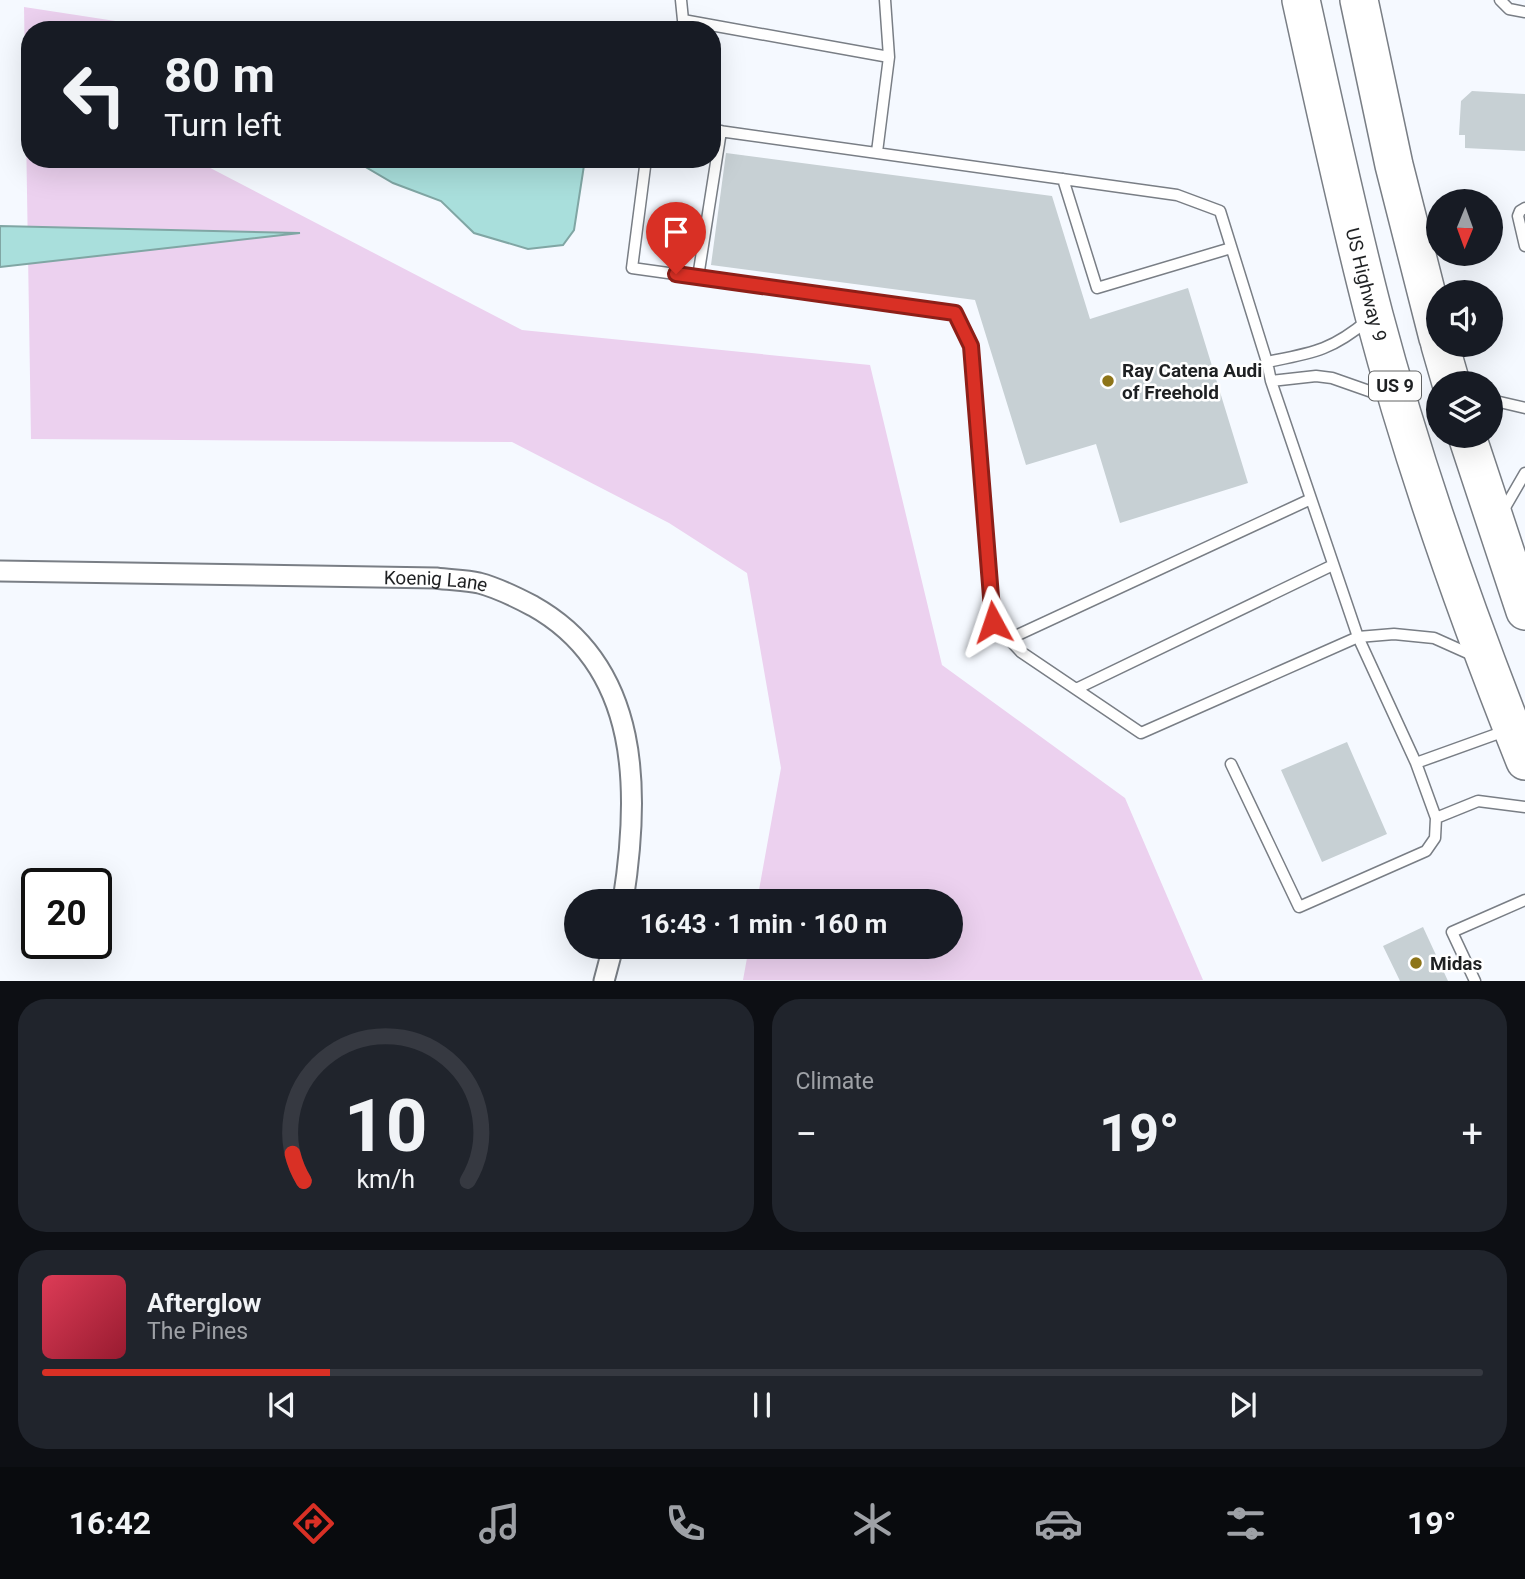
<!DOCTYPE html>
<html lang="en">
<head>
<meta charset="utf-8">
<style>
	body { margin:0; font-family:Roboto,sans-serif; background:#20242c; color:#f1f3f6; height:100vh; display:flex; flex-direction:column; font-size:26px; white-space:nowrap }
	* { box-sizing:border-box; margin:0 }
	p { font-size:23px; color:#9ea1a6 }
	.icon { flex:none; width:38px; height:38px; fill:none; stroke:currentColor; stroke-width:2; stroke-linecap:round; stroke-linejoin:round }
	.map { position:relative; height:981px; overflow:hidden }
	.details { display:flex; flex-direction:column; gap:18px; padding:18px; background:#0d0f14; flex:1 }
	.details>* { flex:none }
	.banner { position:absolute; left:21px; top:21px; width:700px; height:147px; border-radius:28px; box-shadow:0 7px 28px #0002; background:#171b24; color:#f1f3f6; overflow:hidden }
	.needle { width:46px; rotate:181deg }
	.controls { position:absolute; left:1426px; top:189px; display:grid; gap:14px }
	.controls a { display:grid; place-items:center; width:77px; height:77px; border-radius:50%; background:#171b24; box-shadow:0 7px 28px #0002; font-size:35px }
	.speed { position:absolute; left:21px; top:868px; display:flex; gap:14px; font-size:35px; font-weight:700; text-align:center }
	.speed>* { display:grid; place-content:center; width:91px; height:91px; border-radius:50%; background:#171b24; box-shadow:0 7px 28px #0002; line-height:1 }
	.speed .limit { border:4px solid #111; border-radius:10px; background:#fff; color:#111 }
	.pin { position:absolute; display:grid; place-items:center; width:60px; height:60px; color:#fff; margin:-72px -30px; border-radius:50% 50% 50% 0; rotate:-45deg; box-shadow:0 0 7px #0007 }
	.pin .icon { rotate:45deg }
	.me { position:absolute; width:77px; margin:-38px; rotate:355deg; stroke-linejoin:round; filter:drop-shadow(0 0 5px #0008) }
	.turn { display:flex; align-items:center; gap:24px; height:147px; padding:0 28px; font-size:32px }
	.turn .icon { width:91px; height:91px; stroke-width:2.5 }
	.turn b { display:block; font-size:49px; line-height:60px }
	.big { font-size:52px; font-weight:700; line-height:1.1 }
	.details .widget { flex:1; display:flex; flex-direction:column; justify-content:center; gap:10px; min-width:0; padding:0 24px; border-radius:28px; background:#20242c }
	.details .dial { align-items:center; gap:0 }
	.dial svg { height:182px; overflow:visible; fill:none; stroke:#363941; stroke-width:7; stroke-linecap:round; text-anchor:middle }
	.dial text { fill:#f1f3f6; stroke:none }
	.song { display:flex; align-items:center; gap:21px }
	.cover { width:84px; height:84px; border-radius:10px; background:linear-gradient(135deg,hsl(350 70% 55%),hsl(350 70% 35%)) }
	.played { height:7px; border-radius:4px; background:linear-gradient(90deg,#d93025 20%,#363941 20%) }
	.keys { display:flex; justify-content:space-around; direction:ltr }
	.heat { display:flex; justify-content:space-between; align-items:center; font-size:38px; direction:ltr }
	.details .tiles { flex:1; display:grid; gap:18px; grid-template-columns:1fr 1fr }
	.widget:last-child { grid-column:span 2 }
	.trip { position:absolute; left:564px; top:889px; width:399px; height:70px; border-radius:35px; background:#171b24; box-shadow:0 7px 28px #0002; font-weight:700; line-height:70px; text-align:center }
	.tab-bar { display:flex; height:112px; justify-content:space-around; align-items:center; background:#090b0e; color:#9ea1a6 }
	.tab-bar .icon { width:49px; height:49px }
	.tab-bar .current { color:#d93025 }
	.tab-bar b { font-size:32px; color:#f1f3f6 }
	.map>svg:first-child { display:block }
	.green { fill:#ecd1ef }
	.water { fill:#a9dfdc; stroke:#80a6a4; stroke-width:2 }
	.building { fill:#c7d0d4 }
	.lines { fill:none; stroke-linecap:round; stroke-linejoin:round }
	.lane-casing { stroke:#797e85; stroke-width:13 }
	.street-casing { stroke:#797e85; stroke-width:23 }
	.highway-casing { stroke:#797e85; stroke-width:40 }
	.lane { stroke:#fff; stroke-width:10 }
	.street { stroke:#fff; stroke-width:19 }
	.highway { stroke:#fff; stroke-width:37 }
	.route-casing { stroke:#8d1f18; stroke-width:18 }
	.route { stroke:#d93025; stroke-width:12 }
	.poi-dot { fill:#8d7418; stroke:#fff; stroke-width:2.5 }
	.labels { text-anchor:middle; stroke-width:5; stroke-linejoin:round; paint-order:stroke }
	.shield { fill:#fff; stroke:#626465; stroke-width:2 }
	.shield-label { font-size:18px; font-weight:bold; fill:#1f2123 }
	.street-label { font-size:19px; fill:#1f2123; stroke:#fff }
	.poi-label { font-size:19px; font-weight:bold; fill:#1f2123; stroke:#fff; text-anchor:start }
</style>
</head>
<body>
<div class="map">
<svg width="1525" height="981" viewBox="0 0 1525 981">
	<rect width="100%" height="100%" fill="#f5f9ff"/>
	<path class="green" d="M24,7L148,26V30H30V159H193L522,330L870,365L942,665L1125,798L1203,980H743L749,947H950V901H757L781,768L747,573L669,523L512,442L31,439Z"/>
	<path class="water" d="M352,159H585L574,230L563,245L528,249L474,233L441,201L393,183Z
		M0,226L300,233L0,267Z"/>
	<path class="building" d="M1472,91L1525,94V151L1465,148V135H1459L1461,101Z
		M726,153L1052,196L1090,319L1188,288L1248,483L1120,523L1096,444L1026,465L975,300L711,265Z
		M1347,742L1387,834L1322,862L1281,770Z
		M1423,927L1448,981H1400L1383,946Z"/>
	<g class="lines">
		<defs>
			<path id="lane" d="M681,0L683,20L889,57
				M1500,0L1509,9L1525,12
				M712,130L1177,195L1220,211L1267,362L1271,381L1358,637L1416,763
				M877,152L889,57L885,0
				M646,159L632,268L955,313L971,346L993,622L1021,652L1141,733L1358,637L1394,634L1434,638L1472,655
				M1063,179L1097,288L1231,248
				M1525,208L1520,211L1518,216L1525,246
				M698,277L721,131
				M1267,362C1312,353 1331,351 1368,320
				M1271,381L1316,376L1332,378L1389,398
				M1491,400L1525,408
				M1503,511L1525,473
				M1009,639L1311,499
				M1076,689L1333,565
				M1231,764L1299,907L1426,851L1435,838L1436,818L1416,763L1505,731
				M1436,818L1478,801L1525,807
				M1475,981L1452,932L1525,900"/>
			<g id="street">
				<path id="s1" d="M0,571L436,578C450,580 465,580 479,583C498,588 516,597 533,606C642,667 640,793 623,901"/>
				<path d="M604,981L613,947"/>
			</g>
			<g id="highway">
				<path id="s2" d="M1301,0C1324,105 1347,211 1374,315C1414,466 1467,616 1525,761"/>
				<path d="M1359,0L1394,165L1438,338"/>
				<path d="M1440,345L1451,383"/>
				<path d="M1467,436L1525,611"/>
			</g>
		</defs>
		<use href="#lane" class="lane-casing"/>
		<use href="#street" class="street-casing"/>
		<use href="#highway" class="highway-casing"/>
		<use href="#lane" class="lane"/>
		<use href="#street" class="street"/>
		<use href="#highway" class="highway"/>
	</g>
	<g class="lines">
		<defs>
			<path id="route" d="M676,274L955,313L971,346L993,622"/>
		</defs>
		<use href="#route" class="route-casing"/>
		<use href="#route" class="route"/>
	</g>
	<g class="poi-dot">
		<circle cx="1108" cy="381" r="7"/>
		<circle cx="1416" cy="963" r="7"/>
	</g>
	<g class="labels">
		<rect class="shield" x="1369" y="371.5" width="52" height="29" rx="5"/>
		<g class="shield-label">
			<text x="1395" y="392">US 9</text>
		</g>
		<g class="street-label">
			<text dy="7" stroke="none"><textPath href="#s2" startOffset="292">US Highway 9</textPath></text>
			<text dy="7" stroke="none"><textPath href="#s1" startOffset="436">Koenig Lane</textPath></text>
		</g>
		<g class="poi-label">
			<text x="1122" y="377">Ray Catena Audi<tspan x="1122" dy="22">of Freehold</tspan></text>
			<text x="1430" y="970">Midas</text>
		</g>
	</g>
</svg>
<div class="controls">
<a><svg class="needle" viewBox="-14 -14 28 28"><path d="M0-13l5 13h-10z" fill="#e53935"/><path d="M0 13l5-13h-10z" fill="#9ea1a6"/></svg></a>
<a><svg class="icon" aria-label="sound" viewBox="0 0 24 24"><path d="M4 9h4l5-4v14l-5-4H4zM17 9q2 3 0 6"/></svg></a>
<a><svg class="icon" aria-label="layers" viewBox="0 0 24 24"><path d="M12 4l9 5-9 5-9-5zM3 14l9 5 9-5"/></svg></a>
</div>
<div class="speed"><div class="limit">20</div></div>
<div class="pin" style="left:676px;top:274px;background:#d93025"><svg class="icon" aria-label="arrive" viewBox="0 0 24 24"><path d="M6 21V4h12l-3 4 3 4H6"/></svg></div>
<svg class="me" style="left:993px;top:622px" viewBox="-20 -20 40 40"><path d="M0-17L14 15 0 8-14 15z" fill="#d93025" stroke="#fff" stroke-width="4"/></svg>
<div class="trip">16:43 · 1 min · 160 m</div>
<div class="banner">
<div class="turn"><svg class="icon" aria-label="left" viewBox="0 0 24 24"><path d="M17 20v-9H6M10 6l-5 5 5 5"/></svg><div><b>80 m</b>Turn left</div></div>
</div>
</div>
<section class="details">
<div class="tiles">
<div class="widget dial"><svg viewBox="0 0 100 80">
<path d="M14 69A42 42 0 1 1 86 69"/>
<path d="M14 69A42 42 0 0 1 9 57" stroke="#d93025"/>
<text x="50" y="56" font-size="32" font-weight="700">10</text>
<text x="50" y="72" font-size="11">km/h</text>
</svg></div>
<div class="widget"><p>Climate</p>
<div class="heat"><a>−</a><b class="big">19°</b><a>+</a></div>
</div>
<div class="widget">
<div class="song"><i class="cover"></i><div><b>Afterglow</b><p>The Pines</p></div></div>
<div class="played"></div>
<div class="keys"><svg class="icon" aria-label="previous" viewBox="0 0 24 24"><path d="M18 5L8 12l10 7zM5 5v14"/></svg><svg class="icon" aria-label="pause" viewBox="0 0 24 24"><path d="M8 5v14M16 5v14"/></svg><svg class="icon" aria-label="next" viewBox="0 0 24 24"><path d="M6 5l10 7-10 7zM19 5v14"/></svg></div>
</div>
</div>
</section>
<nav class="tab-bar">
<b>16:42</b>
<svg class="icon current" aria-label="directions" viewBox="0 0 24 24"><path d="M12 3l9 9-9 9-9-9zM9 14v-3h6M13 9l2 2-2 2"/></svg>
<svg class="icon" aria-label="music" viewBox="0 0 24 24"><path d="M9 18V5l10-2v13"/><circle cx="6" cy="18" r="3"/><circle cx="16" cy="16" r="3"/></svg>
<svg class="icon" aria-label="phone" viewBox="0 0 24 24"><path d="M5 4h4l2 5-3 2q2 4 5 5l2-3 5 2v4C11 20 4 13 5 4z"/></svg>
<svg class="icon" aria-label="climate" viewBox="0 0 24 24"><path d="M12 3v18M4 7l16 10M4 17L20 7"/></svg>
<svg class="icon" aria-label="car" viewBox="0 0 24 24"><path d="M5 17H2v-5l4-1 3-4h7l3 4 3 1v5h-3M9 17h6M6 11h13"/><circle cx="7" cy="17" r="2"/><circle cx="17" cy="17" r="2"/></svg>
<svg class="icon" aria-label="filters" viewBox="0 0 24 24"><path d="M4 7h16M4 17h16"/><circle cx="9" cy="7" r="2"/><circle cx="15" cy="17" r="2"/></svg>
<b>19°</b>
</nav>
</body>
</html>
